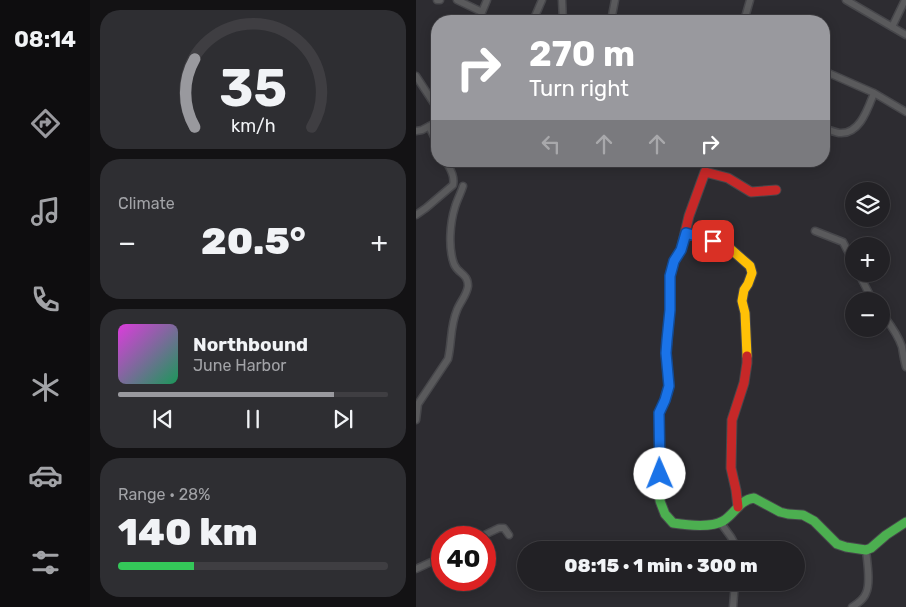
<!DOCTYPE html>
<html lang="en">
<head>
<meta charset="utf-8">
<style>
	body { margin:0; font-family:Rubik,sans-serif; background:#2e2e32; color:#f1f3f6; height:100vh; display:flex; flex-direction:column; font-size:19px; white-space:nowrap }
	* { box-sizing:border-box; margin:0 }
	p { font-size:16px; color:#a2a3a7 }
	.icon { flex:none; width:28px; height:28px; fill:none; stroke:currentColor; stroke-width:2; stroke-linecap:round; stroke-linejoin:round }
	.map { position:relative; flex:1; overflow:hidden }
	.drawer { display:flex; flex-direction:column; gap:10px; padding:10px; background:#131214; width:326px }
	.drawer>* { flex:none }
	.guide { position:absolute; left:15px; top:15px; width:399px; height:152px; border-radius:20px; box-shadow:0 2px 12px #0003,0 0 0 1px #3f3e42; background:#99999e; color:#fff; overflow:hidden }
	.fabs { position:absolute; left:429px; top:182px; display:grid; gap:10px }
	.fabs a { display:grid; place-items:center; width:45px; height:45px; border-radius:50%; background:#222125; box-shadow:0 2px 12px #0003,0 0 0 1px #3f3e42; font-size:25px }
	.speed { position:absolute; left:15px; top:526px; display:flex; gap:10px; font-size:25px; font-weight:700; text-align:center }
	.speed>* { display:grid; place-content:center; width:65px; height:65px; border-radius:50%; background:#222125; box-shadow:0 2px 12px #0003,0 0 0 1px #3f3e42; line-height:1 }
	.speed .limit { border:8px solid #d22; background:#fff; color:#111 }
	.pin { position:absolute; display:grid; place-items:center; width:42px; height:42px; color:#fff; margin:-21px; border-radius:10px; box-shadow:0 2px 8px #0006 }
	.me { position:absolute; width:55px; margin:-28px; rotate:359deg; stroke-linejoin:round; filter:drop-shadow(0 0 4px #0008) }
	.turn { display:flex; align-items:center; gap:18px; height:105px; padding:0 15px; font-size:22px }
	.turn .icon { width:65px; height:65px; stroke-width:2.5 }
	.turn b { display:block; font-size:35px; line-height:42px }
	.lanes { display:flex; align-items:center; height:48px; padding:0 15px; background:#0003; justify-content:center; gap:25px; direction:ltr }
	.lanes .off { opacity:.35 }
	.big { font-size:38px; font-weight:800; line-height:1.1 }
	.drawer .widget { flex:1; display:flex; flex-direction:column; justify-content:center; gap:8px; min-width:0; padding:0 18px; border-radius:20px; background:#2e2e32 }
	.drawer .dial { align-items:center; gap:0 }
	.dial svg { height:130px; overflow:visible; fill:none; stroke:#3f3e42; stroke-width:7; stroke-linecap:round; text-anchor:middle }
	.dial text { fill:#f1f3f6; stroke:none }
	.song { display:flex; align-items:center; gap:15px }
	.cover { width:60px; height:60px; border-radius:8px; background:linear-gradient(135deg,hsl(300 70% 55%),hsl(150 70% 35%)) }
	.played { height:5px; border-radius:2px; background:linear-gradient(90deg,#99999e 80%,#3f3e42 80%) }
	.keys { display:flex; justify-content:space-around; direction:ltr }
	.heat { display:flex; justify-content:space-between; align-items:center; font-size:28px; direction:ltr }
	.charge { height:8px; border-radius:4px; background:linear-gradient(90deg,#34c759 28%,#3f3e42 0) }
	.trip { position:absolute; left:101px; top:541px; width:288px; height:50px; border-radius:25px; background:#222125; box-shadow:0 2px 12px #0003,0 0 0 1px #3f3e42; font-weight:800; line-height:50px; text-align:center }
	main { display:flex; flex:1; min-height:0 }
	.tab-bar { display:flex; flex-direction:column; width:90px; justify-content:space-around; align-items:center; background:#0e0d0f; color:#a2a3a7 }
	.tab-bar .icon { width:35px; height:35px }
	.tab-bar .active { color:#99999e }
	.tab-bar b { font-size:22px; color:#f1f3f6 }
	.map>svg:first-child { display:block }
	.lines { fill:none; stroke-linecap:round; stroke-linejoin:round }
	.street-casing { stroke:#47474b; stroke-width:9 }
	.fast-casing { stroke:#47474b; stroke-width:11 }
	.slow-casing { stroke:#47474b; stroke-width:11 }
	.jam-casing { stroke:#47474b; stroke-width:11 }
	.street { stroke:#5a5a5c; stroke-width:6 }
	.fast { stroke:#4caf50; stroke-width:9 }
	.slow { stroke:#ffc107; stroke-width:9 }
	.jam { stroke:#c62828; stroke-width:9 }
	.route-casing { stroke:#114b97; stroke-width:12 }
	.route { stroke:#1a73e8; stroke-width:9 }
</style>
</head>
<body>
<main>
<nav class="tab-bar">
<b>08:14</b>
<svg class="icon active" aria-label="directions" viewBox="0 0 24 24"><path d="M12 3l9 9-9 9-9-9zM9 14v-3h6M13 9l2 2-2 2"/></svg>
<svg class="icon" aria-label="music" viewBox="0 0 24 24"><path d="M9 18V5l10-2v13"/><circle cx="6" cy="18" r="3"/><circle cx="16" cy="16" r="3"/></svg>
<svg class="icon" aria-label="phone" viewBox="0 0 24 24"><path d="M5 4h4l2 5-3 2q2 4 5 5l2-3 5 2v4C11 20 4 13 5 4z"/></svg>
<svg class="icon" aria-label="climate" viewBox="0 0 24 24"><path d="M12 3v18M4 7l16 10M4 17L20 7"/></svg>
<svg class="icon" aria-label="car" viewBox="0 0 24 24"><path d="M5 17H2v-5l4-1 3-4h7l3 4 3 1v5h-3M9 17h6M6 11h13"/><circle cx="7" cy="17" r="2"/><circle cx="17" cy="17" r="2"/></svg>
<svg class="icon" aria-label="filters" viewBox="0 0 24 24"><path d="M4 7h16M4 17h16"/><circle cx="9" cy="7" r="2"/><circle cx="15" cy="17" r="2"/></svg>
</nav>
<section class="drawer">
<div class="widget dial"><svg viewBox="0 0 100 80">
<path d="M14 69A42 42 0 1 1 86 69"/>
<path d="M14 69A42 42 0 0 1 14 27" stroke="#99999e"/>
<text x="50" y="56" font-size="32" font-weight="700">35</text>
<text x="50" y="72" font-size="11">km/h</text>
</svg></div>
<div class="widget"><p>Climate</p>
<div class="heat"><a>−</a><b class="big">20.5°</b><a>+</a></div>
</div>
<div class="widget">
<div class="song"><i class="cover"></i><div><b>Northbound</b><p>June Harbor</p></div></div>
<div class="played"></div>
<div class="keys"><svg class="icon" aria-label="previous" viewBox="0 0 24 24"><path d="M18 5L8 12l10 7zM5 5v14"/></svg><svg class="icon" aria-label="pause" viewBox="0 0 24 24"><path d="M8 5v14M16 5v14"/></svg><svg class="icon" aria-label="next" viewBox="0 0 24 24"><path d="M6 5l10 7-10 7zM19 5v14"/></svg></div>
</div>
<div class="widget"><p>Range · 28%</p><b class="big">140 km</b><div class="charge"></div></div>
</section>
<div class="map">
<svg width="490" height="607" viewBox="0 0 490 607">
	<rect width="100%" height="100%" fill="#2d2c31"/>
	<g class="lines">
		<defs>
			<path id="street" d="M21,0H24
				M41,0L66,12
				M146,0L147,21
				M430,0L490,35
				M64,21L66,12L71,0
				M117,21L126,0
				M195,21L199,0
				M328,21L334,0
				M476,27L489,0
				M408,71L458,93L490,112
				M0,76L21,108
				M13,126L21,143
				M408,128C413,130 418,132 423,133C444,135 452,108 458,93
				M0,131L6,130L21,122
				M289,172L290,161
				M0,215L10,208L37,185C39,176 34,169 30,161
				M399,231L427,242L438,263
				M443,274L457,301
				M465,312C473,323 482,334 486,347C487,353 488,360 490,367
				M0,420L2,404L32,359C36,342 34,326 41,310C44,302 51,295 52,286C52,273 42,274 38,264C32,248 34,223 39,207C41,200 45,193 47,186
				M304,522L315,537L322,550
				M62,538L83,528H88L93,535
				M0,569L26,557
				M317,607L319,582
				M436,607C441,604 448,599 450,593C455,583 451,561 450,550"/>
			<path id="fast" d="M254,309L250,353L253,386L249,400L243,413L244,501L249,514L257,523C270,525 295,528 307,521C319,514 323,500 338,498L364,512L372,514L387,515L398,521L421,544L430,547L450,550L455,548L470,535L490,522"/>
			<path id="slow" d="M270,233L310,245L334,266L336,273L332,284L328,290L326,301L329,313L331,356"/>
			<path id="jam" d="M254,309V276L258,261L265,250L273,216L289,172L312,178L335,192L360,190
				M322,507L320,490L315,468L316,420L328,383L331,363V356"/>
		</defs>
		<use href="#street" class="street-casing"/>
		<use href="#fast" class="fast-casing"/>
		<use href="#slow" class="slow-casing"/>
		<use href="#jam" class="jam-casing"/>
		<use href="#street" class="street"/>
		<use href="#fast" class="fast"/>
		<use href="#slow" class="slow"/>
		<use href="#jam" class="jam"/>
	</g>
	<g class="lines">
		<defs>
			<path id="route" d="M244,474L243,413L249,400L253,386L250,353L251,340L254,310V276L258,261L265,250L270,233L297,241"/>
		</defs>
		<use href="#route" class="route-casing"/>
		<use href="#route" class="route"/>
	</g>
</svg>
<div class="fabs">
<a><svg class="icon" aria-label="layers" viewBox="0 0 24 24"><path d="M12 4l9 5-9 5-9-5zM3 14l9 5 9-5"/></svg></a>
<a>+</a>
<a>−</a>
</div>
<div class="speed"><div class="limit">40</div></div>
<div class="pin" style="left:297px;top:241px;background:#d93025"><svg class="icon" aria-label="arrive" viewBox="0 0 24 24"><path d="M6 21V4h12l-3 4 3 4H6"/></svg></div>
<svg class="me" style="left:244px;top:474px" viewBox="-20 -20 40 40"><circle r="19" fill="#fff"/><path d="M0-13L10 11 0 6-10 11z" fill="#1a73e8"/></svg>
<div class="trip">08:15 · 1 min · 300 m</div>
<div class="guide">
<div class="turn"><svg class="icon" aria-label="right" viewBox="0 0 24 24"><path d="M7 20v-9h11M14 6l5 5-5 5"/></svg><div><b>270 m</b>Turn right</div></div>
<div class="lanes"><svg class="icon off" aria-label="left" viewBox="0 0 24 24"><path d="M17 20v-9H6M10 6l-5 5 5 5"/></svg><svg class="icon off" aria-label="ahead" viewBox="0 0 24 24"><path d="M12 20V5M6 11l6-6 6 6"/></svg><svg class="icon off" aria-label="ahead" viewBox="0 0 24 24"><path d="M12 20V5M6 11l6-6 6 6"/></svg><svg class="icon" aria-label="right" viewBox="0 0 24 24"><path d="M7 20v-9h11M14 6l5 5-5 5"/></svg></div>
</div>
</div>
</main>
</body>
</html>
